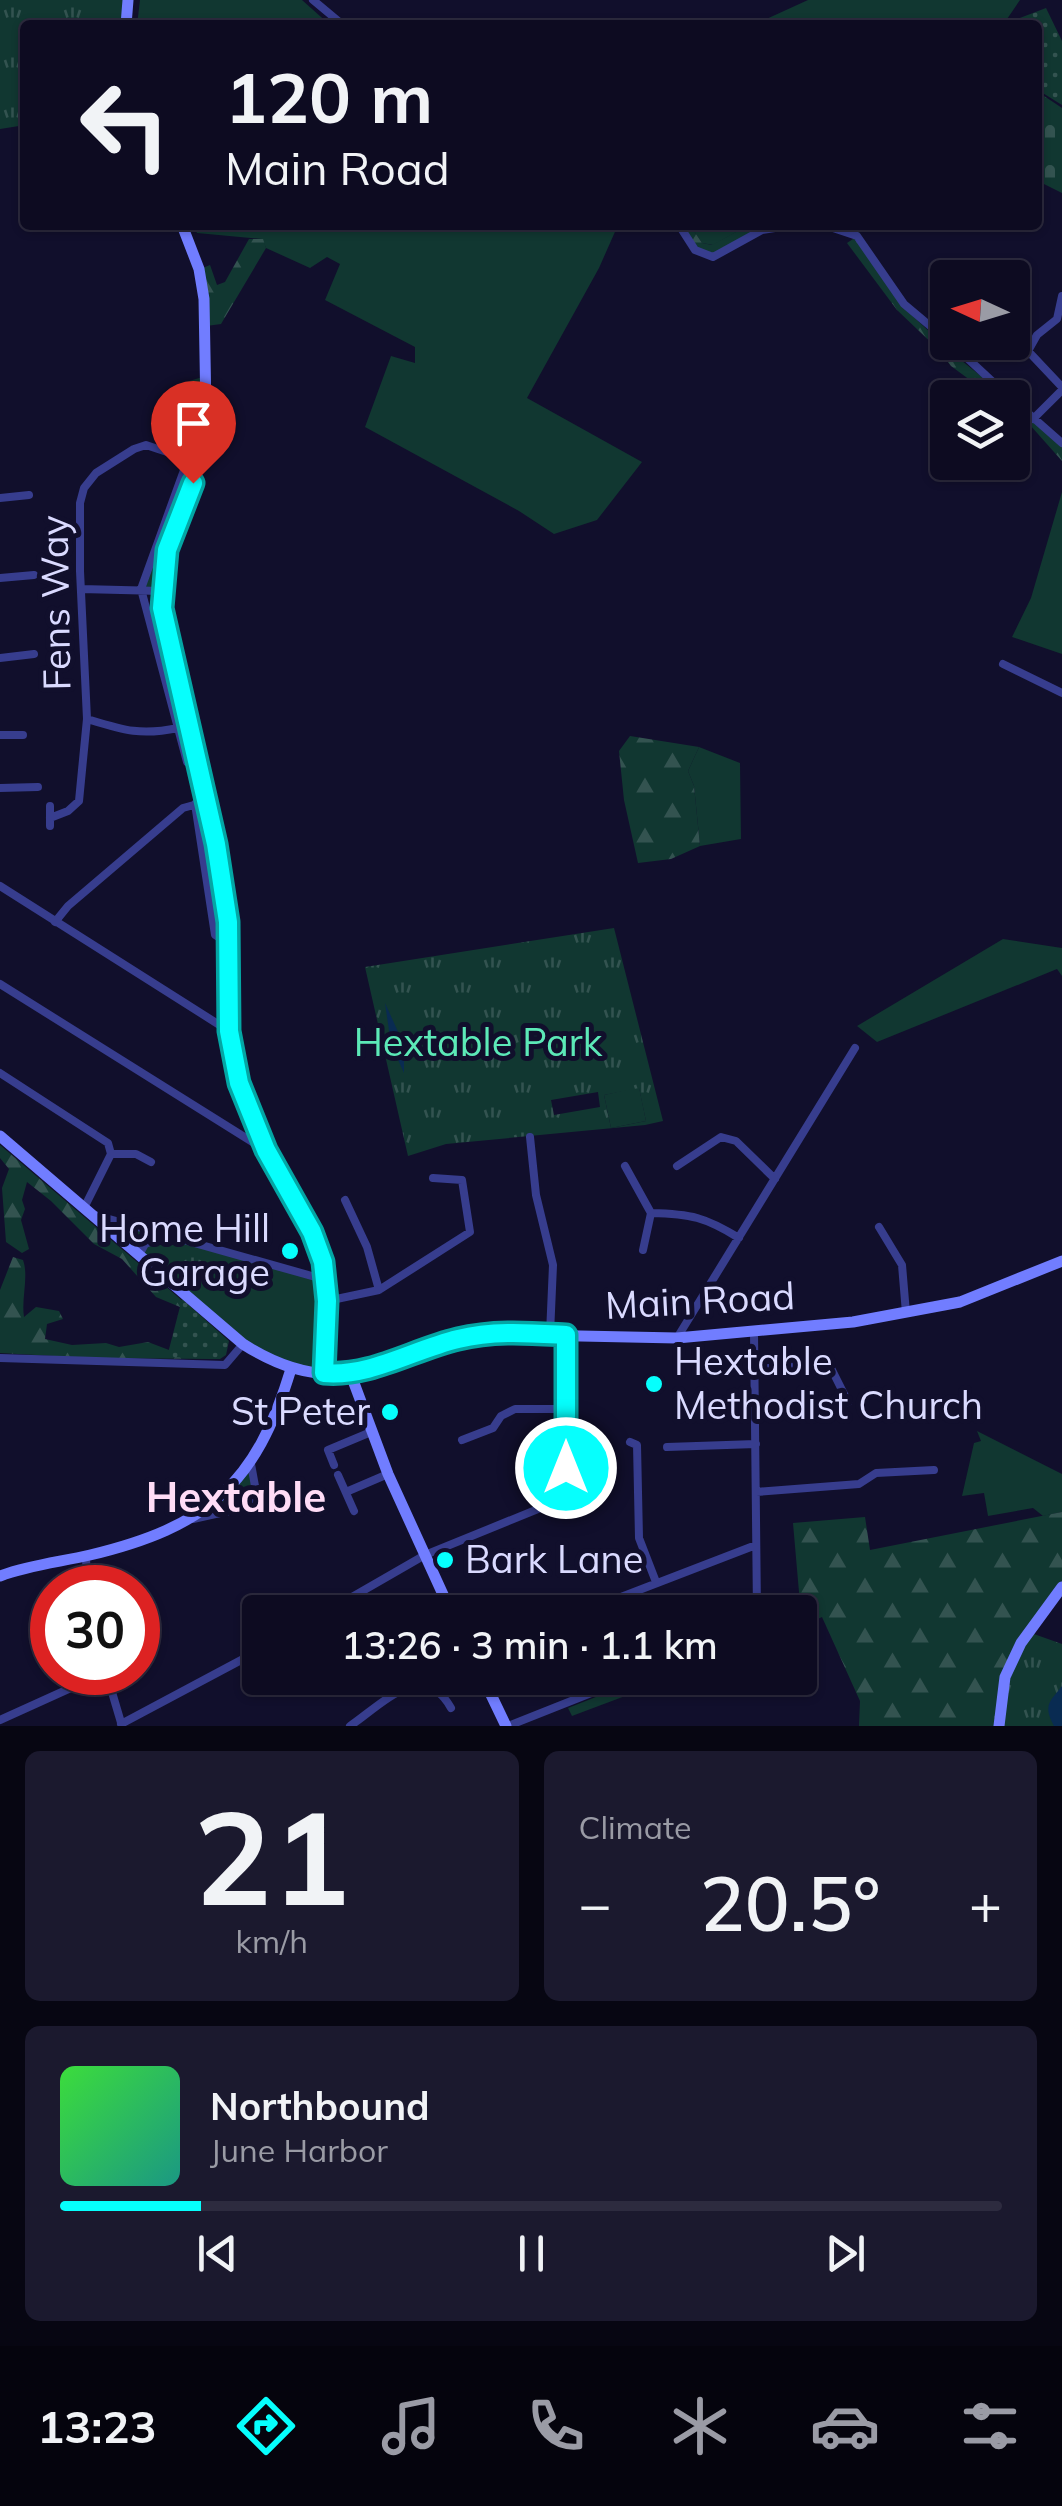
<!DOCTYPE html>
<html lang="en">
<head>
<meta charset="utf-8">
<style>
	body { margin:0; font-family:Mulish,sans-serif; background:#1b192e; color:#f1f3f6; height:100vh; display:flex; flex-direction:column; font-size:38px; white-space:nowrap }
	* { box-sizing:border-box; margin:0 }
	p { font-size:32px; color:#9a9ba5 }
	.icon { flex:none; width:55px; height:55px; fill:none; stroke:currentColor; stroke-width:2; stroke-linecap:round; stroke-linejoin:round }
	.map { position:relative; height:1726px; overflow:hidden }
	.details { display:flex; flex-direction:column; gap:25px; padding:25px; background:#070612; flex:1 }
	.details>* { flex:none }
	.guide { position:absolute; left:20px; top:20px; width:1022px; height:210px; border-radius:10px; box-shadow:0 2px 8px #0004,0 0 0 2px #2d2b3f; background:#0d0b21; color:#f1f3f6; overflow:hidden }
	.needle { width:65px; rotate:274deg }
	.buttons { position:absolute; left:930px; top:260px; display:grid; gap:20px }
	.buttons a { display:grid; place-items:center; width:100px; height:100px; border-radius:10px; background:#0d0b21; box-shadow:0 2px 8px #0004,0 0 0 2px #2d2b3f; font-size:50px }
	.speed { position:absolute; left:30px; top:1565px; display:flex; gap:20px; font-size:50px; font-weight:700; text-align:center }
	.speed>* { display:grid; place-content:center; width:130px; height:130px; border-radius:50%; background:#0d0b21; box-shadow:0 2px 8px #0004,0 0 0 2px #2d2b3f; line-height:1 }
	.speed .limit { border:15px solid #d22; background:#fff; color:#111 }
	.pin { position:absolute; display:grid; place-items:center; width:85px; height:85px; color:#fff; margin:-102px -42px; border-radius:50% 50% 50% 0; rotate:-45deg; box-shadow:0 0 10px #0007 }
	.pin .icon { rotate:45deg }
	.me { position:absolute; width:110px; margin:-55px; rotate:0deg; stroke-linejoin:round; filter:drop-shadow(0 0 8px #0008) }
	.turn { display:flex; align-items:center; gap:35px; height:210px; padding:0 40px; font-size:45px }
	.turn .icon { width:130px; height:130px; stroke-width:2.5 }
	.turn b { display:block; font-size:70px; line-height:85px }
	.big { font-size:75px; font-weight:600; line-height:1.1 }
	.details .tile { flex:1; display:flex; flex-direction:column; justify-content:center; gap:15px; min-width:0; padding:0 35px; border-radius:15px; background:#1b192e }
	.details .dial { align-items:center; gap:0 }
	.dial b { font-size:130px; line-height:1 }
	.song { display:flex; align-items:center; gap:30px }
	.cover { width:120px; height:120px; border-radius:15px; background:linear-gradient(135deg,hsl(120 70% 55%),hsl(170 70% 35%)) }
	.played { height:10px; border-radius:5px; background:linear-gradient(90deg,#06fffd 15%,#2d2b3f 15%) }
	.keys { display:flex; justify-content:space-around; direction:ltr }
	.heat { display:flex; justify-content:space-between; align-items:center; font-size:55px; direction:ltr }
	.details .tiles { flex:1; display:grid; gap:25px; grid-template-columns:1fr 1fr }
	.tile:last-child { grid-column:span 2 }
	.trip { position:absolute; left:242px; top:1595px; width:575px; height:100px; border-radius:10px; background:#0d0b21; box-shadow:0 2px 8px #0004,0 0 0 2px #2d2b3f; font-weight:600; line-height:100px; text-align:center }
	.menu { display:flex; height:160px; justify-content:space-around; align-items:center; background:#05040d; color:#9a9ba5 }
	.menu .icon { width:70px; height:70px }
	.menu .on { color:#06fffd }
	.menu b { font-size:45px; color:#f1f3f6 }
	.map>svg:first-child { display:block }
	.grass { fill:#113731 }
	.forest { fill:url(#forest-firs) }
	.cemetery { fill:url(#cemetery-stones) }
	.park { fill:url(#park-tufts); fill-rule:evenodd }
	.garden { fill:url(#garden-dots) }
	.water { fill:#092b52 }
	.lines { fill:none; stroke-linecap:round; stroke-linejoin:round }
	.street { stroke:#373d8e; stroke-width:8 }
	.secondary { stroke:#717dff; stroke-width:11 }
	.route-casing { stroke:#04a6a4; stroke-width:25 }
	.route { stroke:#06fffd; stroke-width:18 }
	.poi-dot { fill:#06fffd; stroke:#110f2c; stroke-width:4 }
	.labels { text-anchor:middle; stroke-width:10; stroke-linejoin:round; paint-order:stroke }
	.street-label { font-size:38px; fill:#dadaff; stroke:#110f2c }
	.park-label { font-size:38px; fill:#5ce9b7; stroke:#110f2c }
	.poi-label { font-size:38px; fill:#dadaff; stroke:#110f2c; text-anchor:end }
	.quarter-label { font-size:42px; font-weight:bold; fill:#ffdcf6; stroke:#110f2c }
</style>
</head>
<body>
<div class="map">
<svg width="1062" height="1726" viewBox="0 0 1062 1726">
	<defs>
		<pattern id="forest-firs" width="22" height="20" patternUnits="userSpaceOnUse" patternTransform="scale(2.5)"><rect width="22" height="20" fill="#113731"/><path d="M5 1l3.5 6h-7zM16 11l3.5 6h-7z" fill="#335350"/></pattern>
		<pattern id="cemetery-stones" width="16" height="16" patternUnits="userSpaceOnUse" patternTransform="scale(2.5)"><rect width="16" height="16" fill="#113731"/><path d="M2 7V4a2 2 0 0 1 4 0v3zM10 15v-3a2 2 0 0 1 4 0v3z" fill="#335350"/></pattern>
		<pattern id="park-tufts" width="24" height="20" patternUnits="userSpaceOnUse" patternTransform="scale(2.5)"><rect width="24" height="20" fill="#113731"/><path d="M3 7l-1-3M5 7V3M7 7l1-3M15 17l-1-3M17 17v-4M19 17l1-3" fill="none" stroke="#335350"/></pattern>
		<pattern id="garden-dots" width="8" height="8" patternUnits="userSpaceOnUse" patternTransform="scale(2.5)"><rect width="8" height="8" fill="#113731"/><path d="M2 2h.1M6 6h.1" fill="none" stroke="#335350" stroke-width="1.8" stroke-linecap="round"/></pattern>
	</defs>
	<rect width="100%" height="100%" fill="#110f2c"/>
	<path class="grass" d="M140,0H302L330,25H137Z
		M808,0H1020L1005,22L997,25H753Z
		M194,225H618L599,268L527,398L642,462L597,520L554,534L519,511L365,427L391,356L415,363V347L325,300L340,264L327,257L310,268L266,248L262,239L197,233Z
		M690,225H749L713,245L702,243Z
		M206,376L204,443L172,533L161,591L142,589L188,459L191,405L179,392V384Z
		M1062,492V654L1012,637L1031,598Z
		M699,747L740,763L741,839L700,846L694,786L688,771Z
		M200,807H203L207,816L225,931L222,935L216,926Z
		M1003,939L1062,948V976L1057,969L877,1042L857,1026Z
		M639,1087L646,1121L611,1128L604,1095Z
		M91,1214L325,1280L324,1372L269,1359Z
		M977,1431L1062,1474V1512L1043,1516L1033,1508L988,1516L984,1493L962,1496L974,1443L981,1441Z
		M644,1678H685H673L572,1716L568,1708Z"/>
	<path class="forest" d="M681,225H690L702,243L712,245L749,225H794L762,230L713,257L695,250Z
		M824,225L856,227L901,305L952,353L1007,397H993L951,366L939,350L897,310L847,243L856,237Z
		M249,239H263L266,248L221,324L206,326L198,270L210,265L217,285L225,282Z
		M1012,402L1062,444V461L1030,425L1013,413Z
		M630,736L699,747L688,771L694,786L700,846L671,859L638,863L624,800L619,751Z
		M0,1145L199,1315L220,1359L91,1358L0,1353V1290L13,1257L23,1260C29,1277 21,1298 24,1317L36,1307L59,1311L63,1319L47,1324L45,1339L72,1345L106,1343L119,1347L148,1342L169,1350L191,1316L180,1307L156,1297L122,1259L94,1244L51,1201L27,1182L22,1200L25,1209L21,1220L29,1249L22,1253L6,1242L2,1188L9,1169L0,1158Z
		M250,1465L254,1485L245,1507L193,1518Z
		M1062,1512V1582L1031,1624L997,1726H859L860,1701L822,1617L802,1626L793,1523L865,1517L870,1550Z"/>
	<path class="cemetery" d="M1038,92L1062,108V193L1038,181Z"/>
	<path class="park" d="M0,0H128L126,25H25V125L0,129Z
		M614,928L663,1121L645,1125L446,1144L408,1156L365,967ZM639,1088L646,1121L611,1128L604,1095ZM598,1092L600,1107L554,1115L551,1100Z
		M193,1254L210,1259L207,1270L191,1282L184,1279L181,1268L186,1257Z
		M1031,1633L1062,1644V1726H1003L1009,1676Z"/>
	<path class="garden" d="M1046,8L1062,41V105L1038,90V25H1002Z
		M182,1299L229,1341L226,1355L220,1359L167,1357Z"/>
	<path class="water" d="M385,1003L404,1045V1073L391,1044Z
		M1062,1686V1726H1054C1042,1704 1051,1701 1062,1686Z"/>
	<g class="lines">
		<path class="street" d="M313,0L343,25
			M679,225L695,250L713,257L762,230L794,225
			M824,225L857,236L904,304L948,341
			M1062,296L1057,319L1037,335L1028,351L1062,387
			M950,342L1010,398
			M177,394L191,410L188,459L141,589L187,762
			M1012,399L1062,443
			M1033,419L1062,390
			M0,498L29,495
			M0,578L34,575
			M81,589L161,591
			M0,658L34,654
			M1003,664L1062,693
			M87,719C123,730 140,736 178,728
			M0,735H23
			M0,788L38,787
			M195,804L215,935L229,944
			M50,806V826
			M50,818L68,811L79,801L82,770L87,719L80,571V503L84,488L96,473L134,449L146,445L188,459
			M0,886L229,1031
			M55,922L68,906L183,808L208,801
			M0,984L262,1148
			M0,1073L108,1143L111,1154
			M530,1137L536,1195L553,1265L550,1334
			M111,1154H136L151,1162
			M625,1166L651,1213C691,1214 705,1217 739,1238
			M677,1166L721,1137L736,1141L775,1179
			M345,1200L367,1247L379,1290
			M84,1208L111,1154
			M95,1215L326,1280
			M879,1227L902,1265L906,1313
			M643,1250L651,1213
			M139,1255L145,1244L165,1236
			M327,1301L379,1290L470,1232L462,1180L433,1178
			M754,1332L757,1612
			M677,1338L855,1048
			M0,1358L225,1365L243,1344
			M755,1369L829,1364L848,1402
			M462,1440L493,1428L501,1416L515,1409H566
			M630,1442L637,1445L639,1538L656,1582
			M667,1447L756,1444
			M334,1465L328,1450L371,1432
			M338,1475L354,1511
			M346,1492L388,1474
			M756,1492L859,1484L876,1473L934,1470
			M193,1519L247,1507L255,1486L251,1464
			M86,1556L87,1588
			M354,1597L362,1612
			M326,1612L425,1555L565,1498L566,1335
			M582,1612L756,1545
			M0,1720L106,1672L122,1726
			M121,1724L260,1650
			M350,1726C381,1705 423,1658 451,1708
			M508,1726L629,1678"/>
		<path class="secondary" d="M126,25L128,0
			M182,225L199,269L204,299L206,412L203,454L167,550L161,608L217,844L228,922L229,1031L239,1083L265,1150L312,1233L323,1263L327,1301L324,1373
			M0,1136L243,1344C342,1407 384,1353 482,1334L677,1338L853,1322L960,1302L1062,1261
			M351,1375L388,1474L451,1612
			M0,1576C29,1565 60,1562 90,1555C207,1527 256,1485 291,1369
			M483,1678L506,1726
			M999,1726L1005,1677L1021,1643L1062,1587"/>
	</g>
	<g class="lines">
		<defs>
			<path id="route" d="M193,483L167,550L162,608L216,844L228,922L229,1031L239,1083L266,1150L312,1232L323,1262L327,1301L324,1373C371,1377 412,1350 458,1339C494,1330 530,1333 566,1335V1468"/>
		</defs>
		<use href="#route" class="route-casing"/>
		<use href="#route" class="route"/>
	</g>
	<g class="poi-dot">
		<circle cx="290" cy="1251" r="10"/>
		<circle cx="654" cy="1384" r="10"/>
		<circle cx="390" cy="1412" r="10"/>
		<circle cx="445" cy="1560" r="10"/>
	</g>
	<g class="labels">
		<g class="street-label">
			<text transform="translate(56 603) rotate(-91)" y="13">Fens Way</text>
			<text transform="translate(700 1301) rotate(-3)" y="13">Main Road</text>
		</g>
		<g class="park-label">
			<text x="478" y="1056">Hextable Park</text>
		</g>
		<g class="poi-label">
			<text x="270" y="1242">Home Hill<tspan x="270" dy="44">Garage</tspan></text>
			<text x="674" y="1375" text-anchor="start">Hextable<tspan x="674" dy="44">Methodist Church</tspan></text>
			<text x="370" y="1425">St Peter</text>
			<text x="465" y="1573" text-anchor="start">Bark Lane</text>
		</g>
		<g class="quarter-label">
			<text x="236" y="1512">Hextable</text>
		</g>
	</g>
</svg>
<div class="buttons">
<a><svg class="needle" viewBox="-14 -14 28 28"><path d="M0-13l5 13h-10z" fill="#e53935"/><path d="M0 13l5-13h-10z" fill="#9a9ba5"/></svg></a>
<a><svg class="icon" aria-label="layers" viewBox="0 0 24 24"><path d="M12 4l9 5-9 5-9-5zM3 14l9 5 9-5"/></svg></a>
</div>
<div class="speed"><div class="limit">30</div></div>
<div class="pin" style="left:193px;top:483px;background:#d93025"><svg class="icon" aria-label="arrive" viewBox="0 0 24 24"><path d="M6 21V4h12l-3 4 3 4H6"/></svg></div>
<svg class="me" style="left:566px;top:1468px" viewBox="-20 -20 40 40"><circle r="17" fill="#06fffd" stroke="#fff" stroke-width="3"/><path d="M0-11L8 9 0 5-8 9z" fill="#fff"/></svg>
<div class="trip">13:26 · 3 min · 1.1 km</div>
<div class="guide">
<div class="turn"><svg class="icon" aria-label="left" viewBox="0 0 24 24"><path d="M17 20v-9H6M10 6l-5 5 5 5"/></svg><div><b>120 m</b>Main Road</div></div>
</div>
</div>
<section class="details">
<div class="tiles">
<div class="tile dial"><b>21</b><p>km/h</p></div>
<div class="tile"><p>Climate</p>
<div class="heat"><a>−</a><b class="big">20.5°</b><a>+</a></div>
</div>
<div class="tile">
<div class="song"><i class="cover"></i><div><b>Northbound</b><p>June Harbor</p></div></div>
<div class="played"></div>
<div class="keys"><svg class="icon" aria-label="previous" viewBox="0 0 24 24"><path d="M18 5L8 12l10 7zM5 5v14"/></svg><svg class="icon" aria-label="pause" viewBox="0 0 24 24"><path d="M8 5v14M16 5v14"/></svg><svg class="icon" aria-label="next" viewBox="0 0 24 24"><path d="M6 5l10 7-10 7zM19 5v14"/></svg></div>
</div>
</div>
</section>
<nav class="menu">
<b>13:23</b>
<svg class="icon on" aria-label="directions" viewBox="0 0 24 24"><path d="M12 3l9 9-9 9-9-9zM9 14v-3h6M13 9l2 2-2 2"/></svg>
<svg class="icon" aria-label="music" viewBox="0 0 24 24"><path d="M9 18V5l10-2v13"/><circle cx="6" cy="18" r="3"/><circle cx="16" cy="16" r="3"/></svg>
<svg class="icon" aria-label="phone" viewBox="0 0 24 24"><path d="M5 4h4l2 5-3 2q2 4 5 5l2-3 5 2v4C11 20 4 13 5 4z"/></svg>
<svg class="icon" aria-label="climate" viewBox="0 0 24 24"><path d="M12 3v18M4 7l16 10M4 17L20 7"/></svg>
<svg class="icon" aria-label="car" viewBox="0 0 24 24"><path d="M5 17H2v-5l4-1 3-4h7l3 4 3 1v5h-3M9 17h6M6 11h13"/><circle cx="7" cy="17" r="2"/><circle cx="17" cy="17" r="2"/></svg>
<svg class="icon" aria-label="filters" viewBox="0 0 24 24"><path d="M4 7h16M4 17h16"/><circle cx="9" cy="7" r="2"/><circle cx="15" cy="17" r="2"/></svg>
</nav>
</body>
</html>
